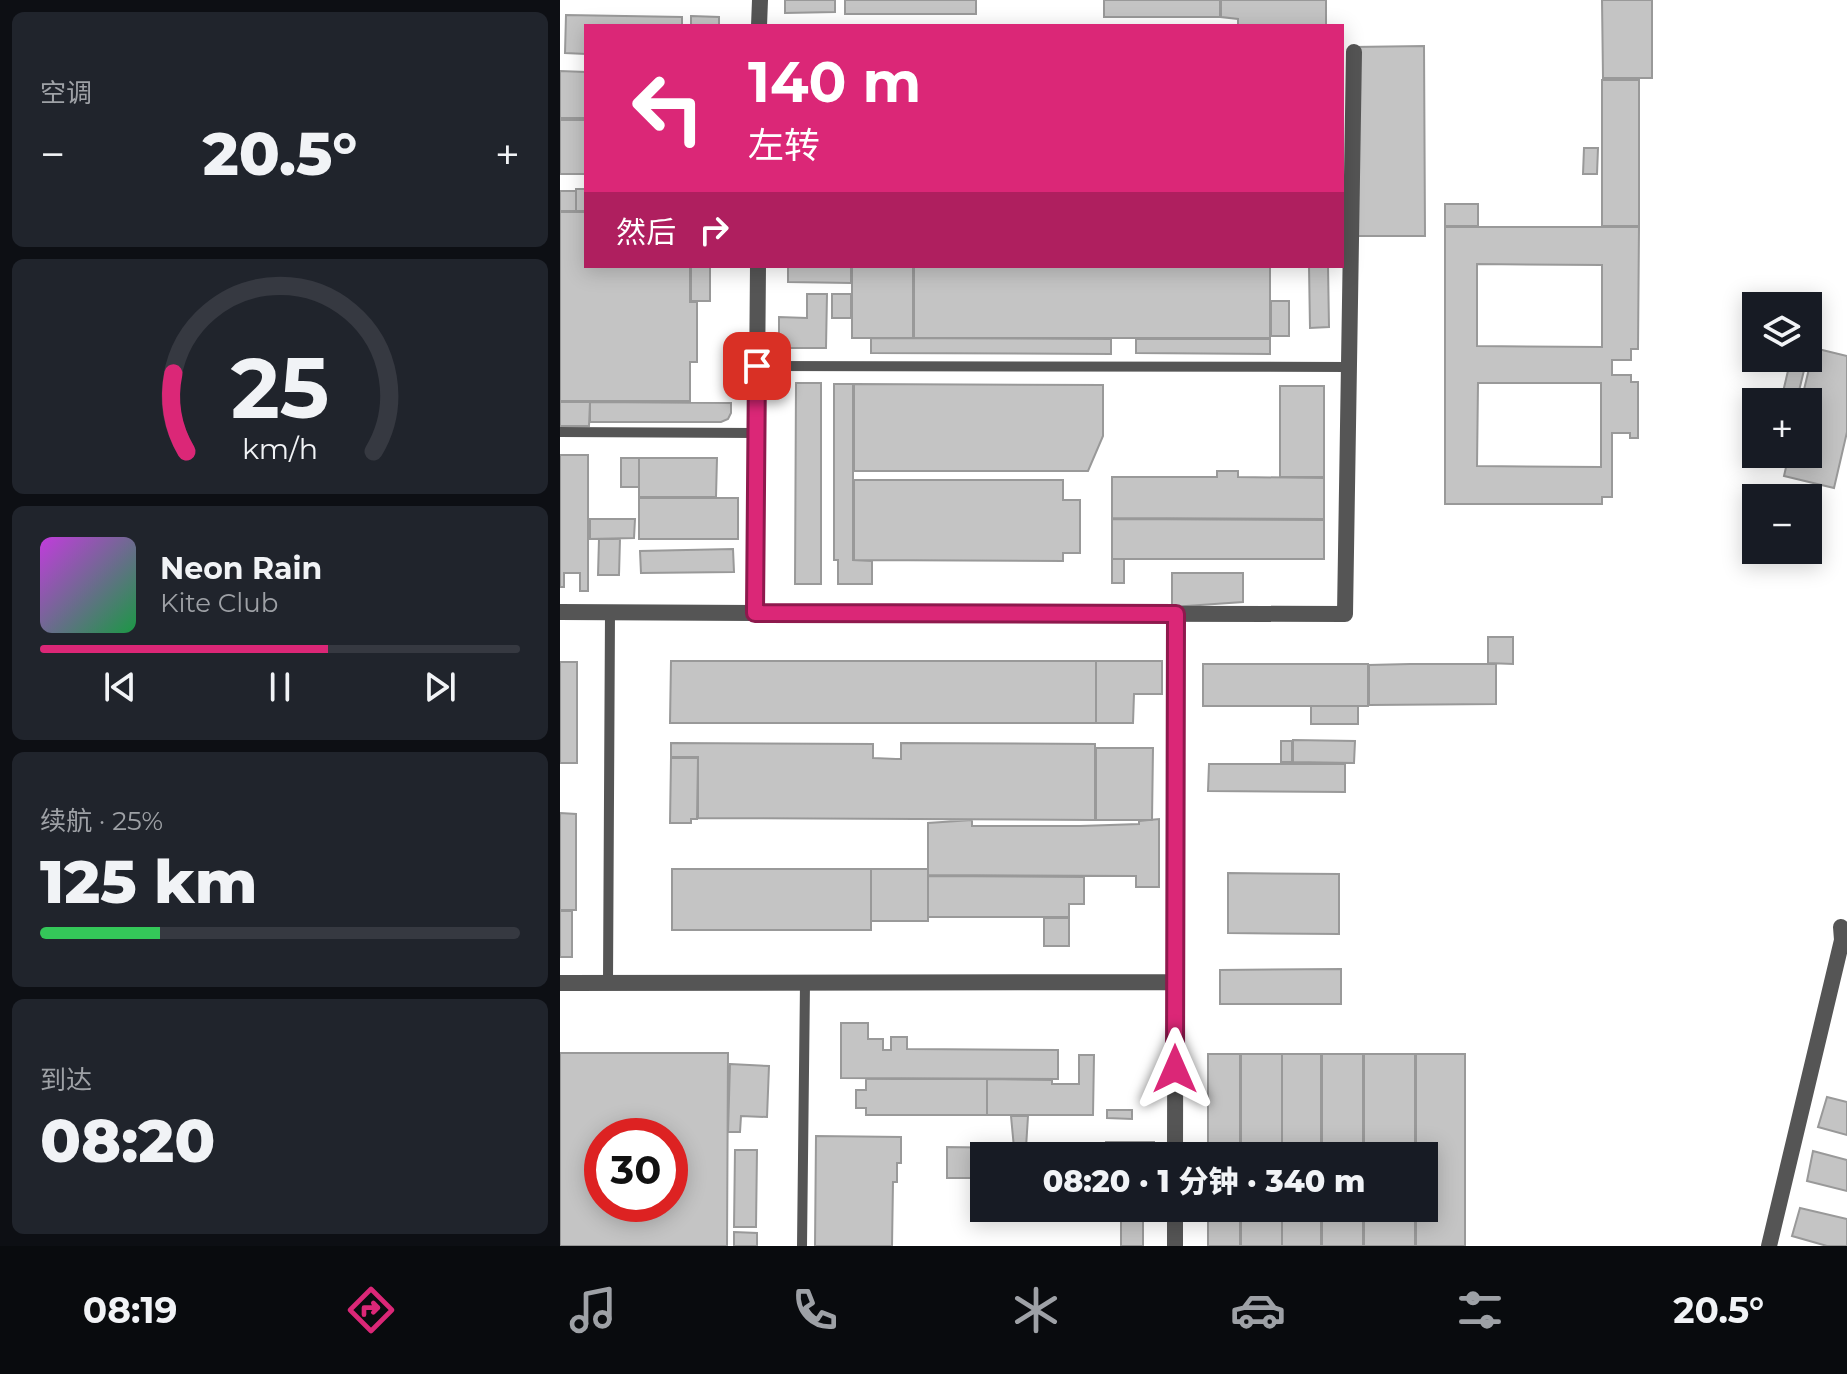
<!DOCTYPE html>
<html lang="zh">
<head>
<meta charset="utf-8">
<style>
	body { margin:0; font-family:Montserrat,"Noto Sans SC",sans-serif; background:#20242c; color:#f1f3f6; height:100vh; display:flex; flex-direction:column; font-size:30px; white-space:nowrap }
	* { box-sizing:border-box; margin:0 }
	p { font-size:26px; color:#9ea1a6 }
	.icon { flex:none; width:44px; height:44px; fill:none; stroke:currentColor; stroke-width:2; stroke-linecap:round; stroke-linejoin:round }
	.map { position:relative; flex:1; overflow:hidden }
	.panel { display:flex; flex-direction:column; gap:12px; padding:12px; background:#0d0f14; width:560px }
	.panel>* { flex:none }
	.hud { position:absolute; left:24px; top:24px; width:760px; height:244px; border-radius:0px; box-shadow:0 4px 20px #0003; background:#db2777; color:#fff; overflow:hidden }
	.fabs { position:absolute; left:1182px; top:292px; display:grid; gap:16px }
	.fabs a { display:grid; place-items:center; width:80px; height:80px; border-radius:0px; background:#171b24; box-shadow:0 4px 20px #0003; font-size:40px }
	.speed { position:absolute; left:24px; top:1118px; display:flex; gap:16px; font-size:40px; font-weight:700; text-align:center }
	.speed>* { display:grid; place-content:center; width:104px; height:104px; border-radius:50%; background:#171b24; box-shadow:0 4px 20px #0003; line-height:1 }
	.speed .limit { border:12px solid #d22; background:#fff; color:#111 }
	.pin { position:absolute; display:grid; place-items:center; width:68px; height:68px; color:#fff; margin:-34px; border-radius:16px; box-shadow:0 4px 12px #0006 }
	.me { position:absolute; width:88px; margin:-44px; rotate:0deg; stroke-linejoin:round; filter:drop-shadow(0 0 6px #0008) }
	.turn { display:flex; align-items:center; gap:28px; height:168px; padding:0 32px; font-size:36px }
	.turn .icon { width:104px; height:104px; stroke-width:2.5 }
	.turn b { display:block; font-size:56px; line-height:68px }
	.then { display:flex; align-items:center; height:76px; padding:0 32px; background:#0003; gap:16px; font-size:30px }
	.big { font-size:60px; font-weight:800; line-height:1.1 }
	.panel .card { flex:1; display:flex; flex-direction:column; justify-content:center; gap:12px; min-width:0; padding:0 28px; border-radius:12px; background:#20242c }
	.panel .dial { align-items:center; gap:0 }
	.dial svg { height:208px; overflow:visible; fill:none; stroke:#363941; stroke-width:7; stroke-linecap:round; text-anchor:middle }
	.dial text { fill:#f1f3f6; stroke:none }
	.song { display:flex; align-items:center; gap:24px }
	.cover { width:96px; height:96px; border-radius:12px; background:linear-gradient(135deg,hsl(290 70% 55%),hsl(140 70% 35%)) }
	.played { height:8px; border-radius:4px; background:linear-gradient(90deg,#db2777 60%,#363941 60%) }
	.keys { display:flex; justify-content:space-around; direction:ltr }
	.heat { display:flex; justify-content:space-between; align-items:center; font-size:44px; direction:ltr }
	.charge { height:12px; border-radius:6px; background:linear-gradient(90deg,#34c759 25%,#363941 0) }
	.trip { position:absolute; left:410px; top:1142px; width:468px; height:80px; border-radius:0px; background:#171b24; box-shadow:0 4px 20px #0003; font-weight:800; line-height:80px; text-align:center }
	.tabs { display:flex; height:128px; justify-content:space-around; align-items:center; background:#090b0e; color:#9ea1a6 }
	.tabs .icon { width:56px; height:56px }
	.tabs .active { color:#db2777 }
	.tabs b { font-size:36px; color:#f1f3f6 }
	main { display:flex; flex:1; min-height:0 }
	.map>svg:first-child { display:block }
	.building { fill:#c4c4c4; stroke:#999; stroke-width:2; fill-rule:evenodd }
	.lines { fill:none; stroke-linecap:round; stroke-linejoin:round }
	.lane { stroke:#555; stroke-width:10 }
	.street { stroke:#555; stroke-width:16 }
	.route-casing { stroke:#8e194d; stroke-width:20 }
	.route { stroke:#db2777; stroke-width:14 }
</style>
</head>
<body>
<main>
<section class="panel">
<div class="card"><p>空调</p>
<div class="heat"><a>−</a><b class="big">20.5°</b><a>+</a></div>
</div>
<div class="card dial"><svg viewBox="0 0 100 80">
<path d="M14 69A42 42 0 1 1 86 69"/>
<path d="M14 69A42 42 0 0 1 9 39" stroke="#db2777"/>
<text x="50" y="56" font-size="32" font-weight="700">25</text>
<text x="50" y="72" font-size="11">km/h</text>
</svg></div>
<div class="card">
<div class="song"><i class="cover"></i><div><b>Neon Rain</b><p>Kite Club</p></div></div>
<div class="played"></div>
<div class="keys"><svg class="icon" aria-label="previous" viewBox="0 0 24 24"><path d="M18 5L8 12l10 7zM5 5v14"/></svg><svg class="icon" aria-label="pause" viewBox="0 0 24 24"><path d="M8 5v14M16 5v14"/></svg><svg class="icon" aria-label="next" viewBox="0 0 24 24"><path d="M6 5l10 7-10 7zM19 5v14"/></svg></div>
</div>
<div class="card"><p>续航 · 25%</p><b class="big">125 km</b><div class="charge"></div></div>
<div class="card"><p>到达</p><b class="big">08:20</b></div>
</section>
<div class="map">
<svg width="1287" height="1246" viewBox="0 0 1287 1246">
	<rect width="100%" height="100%" fill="#fff"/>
	<path class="building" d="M225,0H275V12L225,13Z
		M285,0H416V14H285Z
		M544,0H660V17H544Z
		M661,0H766V26H678V19L661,17Z
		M1042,0H1092V78H1043Z
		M6,15L122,17V26H26V54L5,53Z
		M131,16L159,17V26H131Z
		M864,46L865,236H794L793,47Z
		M0,71L26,72V118H0Z
		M1042,80H1079V226H1042Z
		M0,120H26V174H0Z
		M1024,148H1038L1037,174H1023Z
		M16,189H26V211H16Z
		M0,191H16V211H0Z
		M885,204H918V226H885Z
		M0,212H26V266H130V302H137V362H130V401H0Z
		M885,227H1079L1078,349H1071V360H1052V375H1071V382H1078V438H1070V433H1052V497H1042V504H885ZM917,264L1042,265V347L917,346ZM918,383H1041V467L917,466Z
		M131,266H150V301H131Z
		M228,266H291V283L228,282Z
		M292,266H353V338H292Z
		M354,266H710V338H354Z
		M749,266H768L769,327L750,328Z
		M247,294H267L266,348H219V317L247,318Z
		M272,294H291V318H272Z
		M711,301H729V336H711Z
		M311,338L551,339V354L311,353Z
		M576,339H710V354L576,353Z
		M1254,348L1287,356V432L1274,488L1224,476L1229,454H1248V402H1241Z
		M1231,358H1247L1238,395L1223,392Z
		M236,383H261V584H235Z
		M274,384H293V560L312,561V584H278V560H274Z
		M294,384L543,385V436L528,471H294Z
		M720,386H764V477H720Z
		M0,402H30L29,426H0Z
		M30,402L171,403V413L168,419L161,422H30Z
		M0,455H28V591H20V573H4V587H0Z
		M61,458H79V487H61Z
		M79,458H157L156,497H79Z
		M657,471H678V477L764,478V519L552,518V477H657Z
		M294,480H503V500H520V553H503V561L294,560Z
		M79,498H178V539H79Z
		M30,519H75L74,538L30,539Z
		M552,519L764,520V559H552Z
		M39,539H60L59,575H38Z
		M173,549L174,572L81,573L80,551Z
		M552,559H564V583H552Z
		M612,573H683V602L612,607Z
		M928,637H953V664L928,663Z
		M111,661H536V723H110Z
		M536,661H602V694H574L573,723H536Z
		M0,662H17V763H0Z
		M643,664H808V706H643Z
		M850,664H936V704L809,705V665Z
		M751,706H798V724H751Z
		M733,740L795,741L794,763L733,762Z
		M721,741H732V762H721Z
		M111,743L313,744V758L336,759H341V743L535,744V820L138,818V757H111Z
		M536,748H593L592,820H536Z
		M111,758H138L137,819H131V823H110Z
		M649,764H785V792L648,791Z
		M0,813L16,814V910H0Z
		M599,819V887H576V876L368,875V823L412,820V826H520L579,824V821Z
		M112,869H311V930H112Z
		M311,869H368V921H311Z
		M668,873L779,874V934L668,933Z
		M368,876L524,877V904H509V917H368Z
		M0,911H12V957H0Z
		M484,918H509V946H484Z
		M781,969V1004H660V970Z
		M281,1023H308V1039H323V1050H331V1037H347V1049L498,1050V1079L281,1078Z
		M0,1053H168L167,1246H0ZM42,1136H110V1204H42Z
		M648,1054H680V1156H648Z
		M681,1054H722V1156H681Z
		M722,1054H761V1156H722Z
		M762,1054H803V1156H762Z
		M804,1054H855V1156H804Z
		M856,1054H905V1246H856V1208H864V1156H856Z
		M519,1055H534L533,1115H427V1079L492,1080V1084H519Z
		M170,1064L209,1066L207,1117L181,1116L180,1132H168Z
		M306,1079H427V1115H306V1108H296V1090H306Z
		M1267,1097L1287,1102V1135L1258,1127Z
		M547,1110H572V1119L547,1118Z
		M451,1116H468L466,1148H545V1156H424V1178H387V1147L454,1148Z
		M256,1136L341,1137V1163H337V1182H333L332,1246H255Z
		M546,1142H594V1156H546Z
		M175,1150H197L196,1227H174Z
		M1253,1151L1287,1160V1191L1247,1181Z
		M648,1208H680V1246H648Z
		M681,1208H722V1246H681Z
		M722,1208H761V1246H722Z
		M762,1208H803V1246H762Z
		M804,1208H855V1246H804Z
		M1240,1208L1287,1219V1246H1267L1232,1236Z
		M561,1211H583V1246H561Z
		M174,1232L197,1233V1246H174Z"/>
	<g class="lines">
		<path class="lane" d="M197,366L789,367
			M0,432L196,433
			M48,983L50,613
			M242,1246L245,983"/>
		<path class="street" d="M199,26L200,0
			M0,612L195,613L198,266
			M195,613L785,614L794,52
			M0,983L616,982
			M615,1156L616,614
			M615,1246V1208
			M1209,1246L1282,940L1281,927"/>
	</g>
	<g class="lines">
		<defs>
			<path id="route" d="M197,366L195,613L616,614L615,1069"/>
		</defs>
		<use href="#route" class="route-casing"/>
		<use href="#route" class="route"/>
	</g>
</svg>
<div class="fabs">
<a><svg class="icon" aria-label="layers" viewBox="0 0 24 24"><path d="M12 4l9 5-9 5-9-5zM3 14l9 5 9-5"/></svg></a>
<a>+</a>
<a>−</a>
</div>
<div class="speed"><div class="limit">30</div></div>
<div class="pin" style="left:197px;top:366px;background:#d93025"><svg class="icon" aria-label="arrive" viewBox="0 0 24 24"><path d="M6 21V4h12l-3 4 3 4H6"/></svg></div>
<svg class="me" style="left:615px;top:1069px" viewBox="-20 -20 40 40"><path d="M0-17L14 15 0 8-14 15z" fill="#db2777" stroke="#fff" stroke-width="4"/></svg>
<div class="trip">08:20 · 1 分钟 · 340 m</div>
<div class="hud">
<div class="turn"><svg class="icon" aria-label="left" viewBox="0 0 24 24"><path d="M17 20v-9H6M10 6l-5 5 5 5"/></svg><div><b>140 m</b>左转</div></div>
<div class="then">然后<svg class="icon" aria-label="right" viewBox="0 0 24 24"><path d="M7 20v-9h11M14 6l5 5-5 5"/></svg></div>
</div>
</div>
</main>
<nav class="tabs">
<b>08:19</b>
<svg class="icon active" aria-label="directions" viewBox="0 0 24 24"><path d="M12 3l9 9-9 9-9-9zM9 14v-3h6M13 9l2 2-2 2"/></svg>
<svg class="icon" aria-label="music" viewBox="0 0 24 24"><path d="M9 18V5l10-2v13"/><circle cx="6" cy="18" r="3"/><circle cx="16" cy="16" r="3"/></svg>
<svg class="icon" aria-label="phone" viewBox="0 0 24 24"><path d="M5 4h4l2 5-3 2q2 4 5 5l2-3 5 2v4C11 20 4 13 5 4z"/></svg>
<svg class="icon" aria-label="climate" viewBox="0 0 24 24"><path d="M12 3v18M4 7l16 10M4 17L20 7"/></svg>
<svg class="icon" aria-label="car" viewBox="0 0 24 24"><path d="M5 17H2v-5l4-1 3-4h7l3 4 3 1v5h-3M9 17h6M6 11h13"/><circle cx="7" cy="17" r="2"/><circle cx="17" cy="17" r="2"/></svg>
<svg class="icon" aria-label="filters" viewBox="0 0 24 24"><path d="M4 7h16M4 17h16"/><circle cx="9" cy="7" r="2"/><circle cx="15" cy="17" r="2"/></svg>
<b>20.5°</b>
</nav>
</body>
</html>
